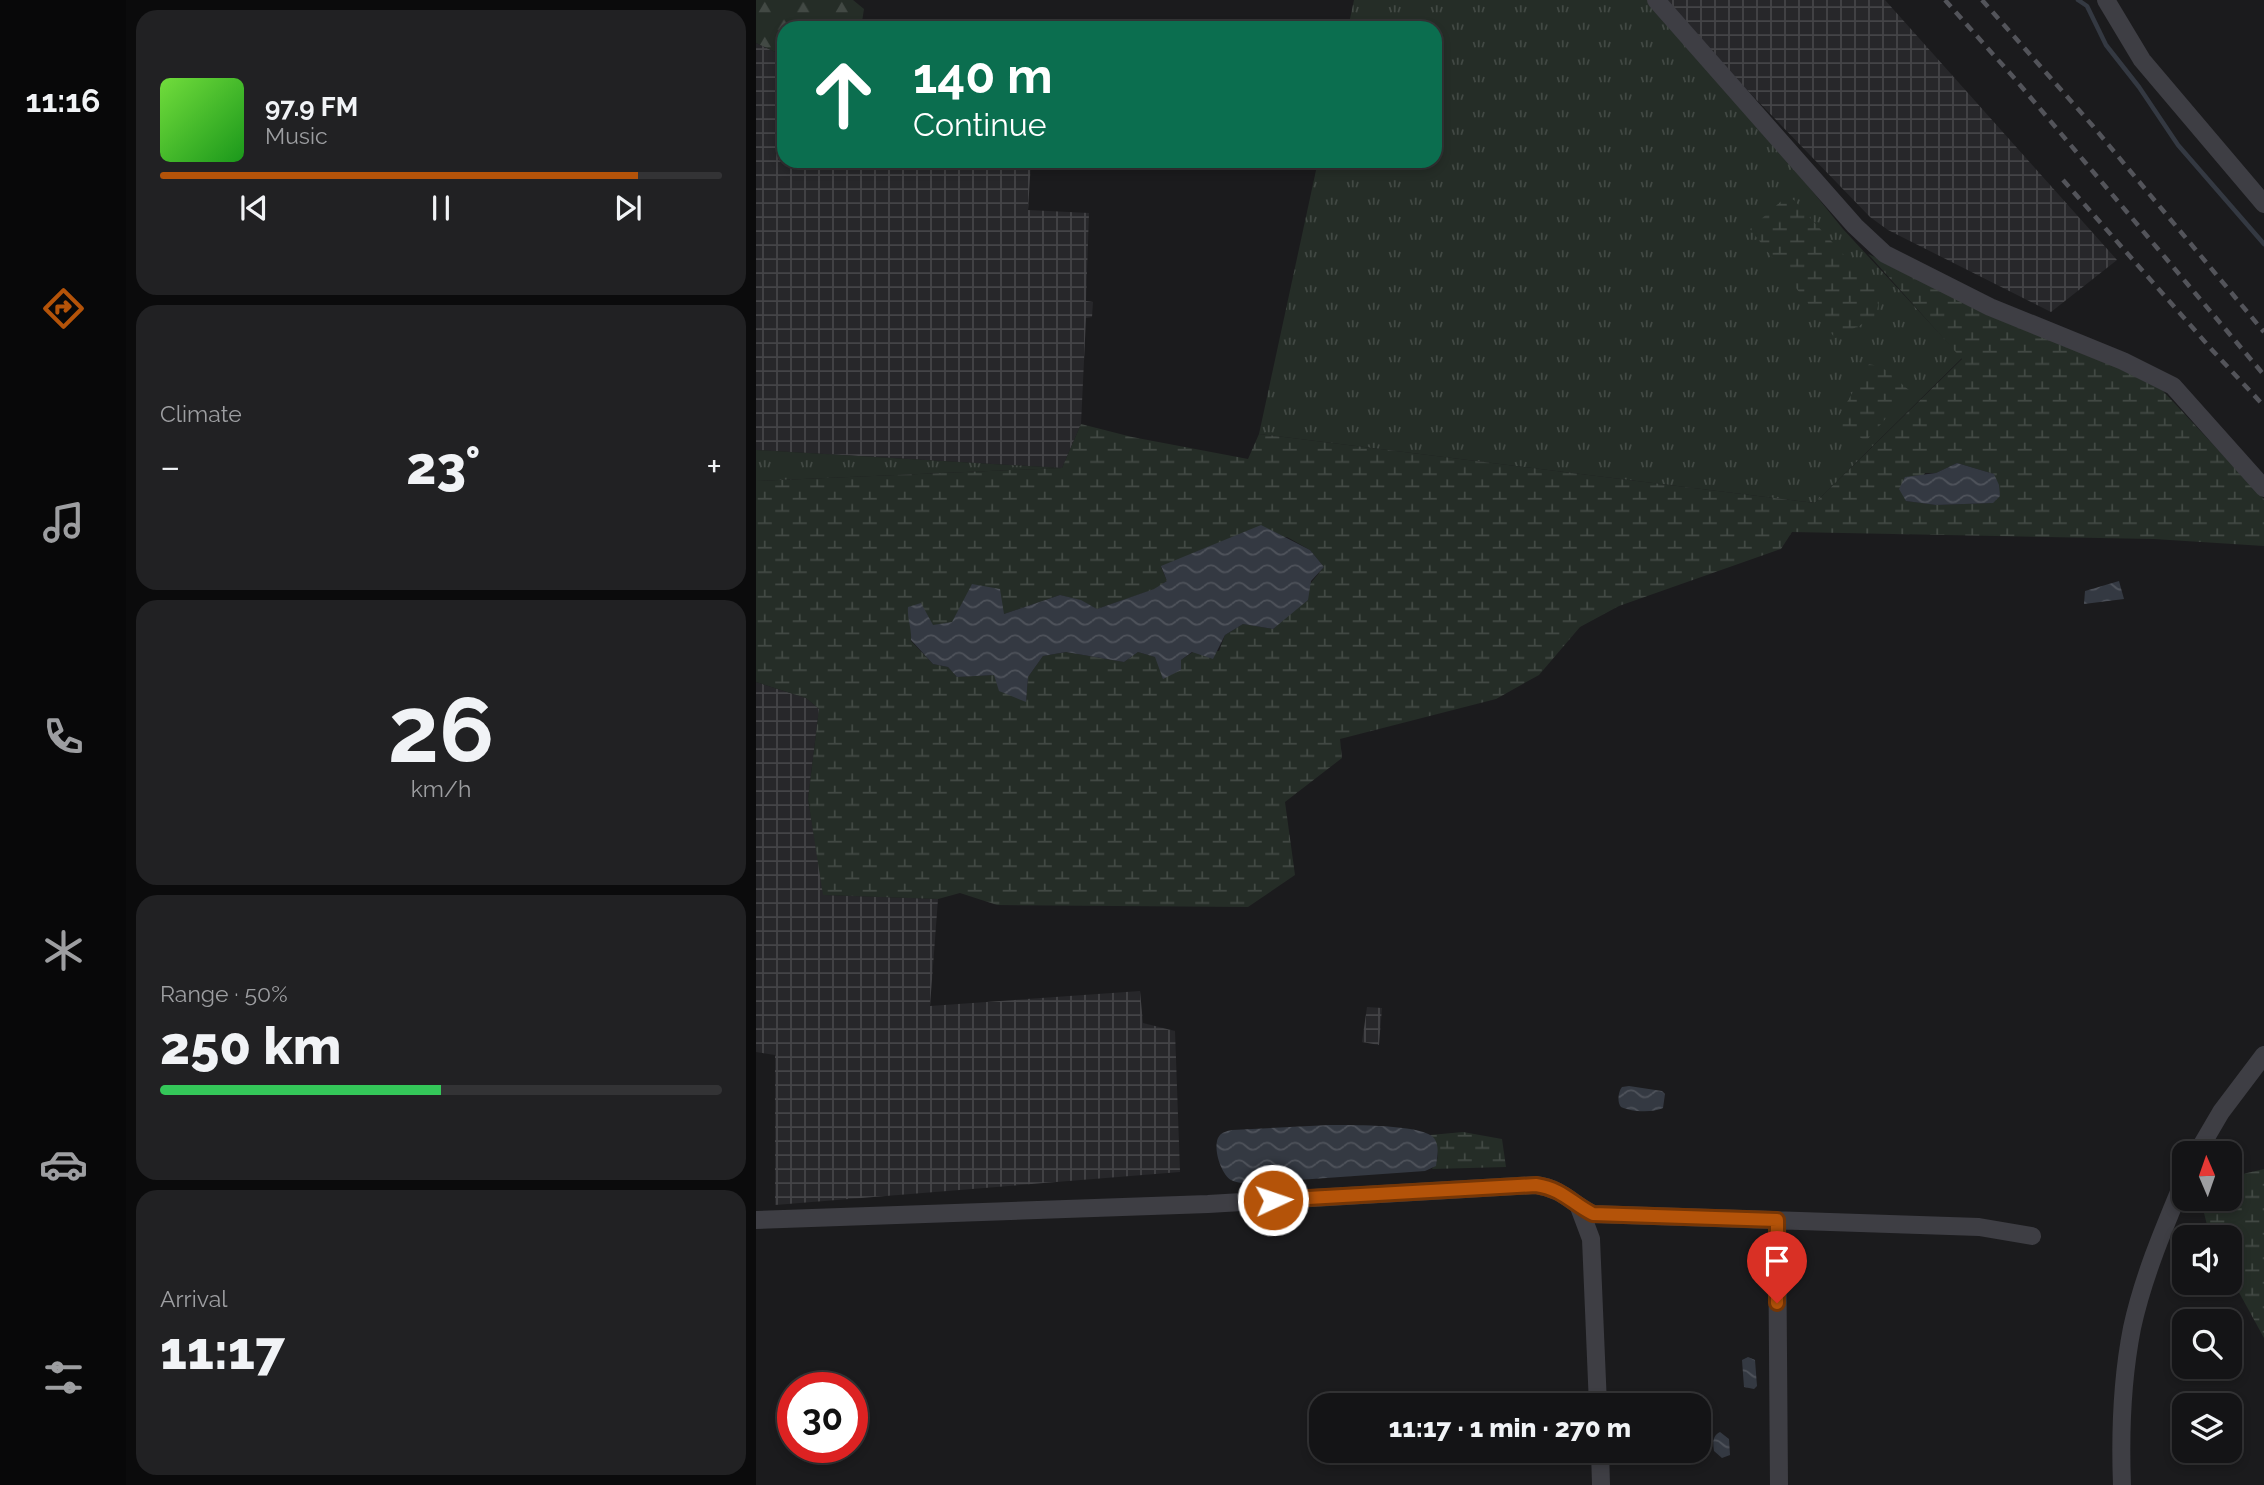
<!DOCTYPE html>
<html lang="en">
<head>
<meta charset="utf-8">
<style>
	body { margin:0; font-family:Raleway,sans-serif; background:#212123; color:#f1f3f6; height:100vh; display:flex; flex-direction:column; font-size:26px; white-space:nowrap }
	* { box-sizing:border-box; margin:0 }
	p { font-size:23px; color:#9d9ea1 }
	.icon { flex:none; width:38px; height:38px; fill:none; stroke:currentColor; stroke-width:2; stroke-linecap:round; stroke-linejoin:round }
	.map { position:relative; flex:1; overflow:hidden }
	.details { display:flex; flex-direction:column; gap:10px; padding:10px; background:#0b0b0c; width:630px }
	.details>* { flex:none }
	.banner { position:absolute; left:21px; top:21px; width:665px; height:147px; border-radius:21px; box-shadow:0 4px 10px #0003,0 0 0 2px #333335; background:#0b6e4f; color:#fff; overflow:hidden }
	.needle { width:46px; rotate:358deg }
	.fabs { position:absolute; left:1416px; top:1141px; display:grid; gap:14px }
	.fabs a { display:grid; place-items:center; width:70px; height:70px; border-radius:14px; background:#141416; box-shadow:0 4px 10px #0003,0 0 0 2px #333335; font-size:35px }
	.speed { position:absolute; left:21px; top:1372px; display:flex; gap:14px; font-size:35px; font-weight:700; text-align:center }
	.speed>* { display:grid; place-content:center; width:91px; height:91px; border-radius:50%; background:#141416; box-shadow:0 4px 10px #0003,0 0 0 2px #333335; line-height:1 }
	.speed .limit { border:10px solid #d22; background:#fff; color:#111 }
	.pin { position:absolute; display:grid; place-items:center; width:60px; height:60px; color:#fff; margin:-72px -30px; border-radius:50% 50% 50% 0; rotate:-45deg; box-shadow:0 0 7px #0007 }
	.pin .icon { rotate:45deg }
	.me { position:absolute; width:77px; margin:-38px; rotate:87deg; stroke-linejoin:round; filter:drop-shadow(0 0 5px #0008) }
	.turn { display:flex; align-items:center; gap:24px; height:147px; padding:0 21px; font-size:32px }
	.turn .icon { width:91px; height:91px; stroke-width:2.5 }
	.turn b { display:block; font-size:49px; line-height:60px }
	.big { font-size:52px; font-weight:800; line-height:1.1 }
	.details .widget { flex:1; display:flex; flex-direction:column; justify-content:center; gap:10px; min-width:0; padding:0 24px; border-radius:21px; background:#212123 }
	.details .dial { align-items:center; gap:0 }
	.dial b { font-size:91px; line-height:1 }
	.song { display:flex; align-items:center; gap:21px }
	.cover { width:84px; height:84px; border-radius:10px; background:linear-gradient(135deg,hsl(100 70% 55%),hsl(120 70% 35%)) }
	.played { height:7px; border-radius:4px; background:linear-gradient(90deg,#b45309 85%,#333335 85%) }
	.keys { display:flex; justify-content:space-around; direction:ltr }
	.heat { display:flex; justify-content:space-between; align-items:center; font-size:38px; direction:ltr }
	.charge { height:10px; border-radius:5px; background:linear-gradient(90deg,#34c759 50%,#333335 0) }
	.trip { position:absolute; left:553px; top:1393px; width:402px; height:70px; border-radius:21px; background:#141416; box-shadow:0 4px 10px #0003,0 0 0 2px #333335; font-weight:800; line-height:70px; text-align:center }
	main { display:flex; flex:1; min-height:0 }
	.menu { display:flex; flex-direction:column; width:126px; justify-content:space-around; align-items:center; background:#080809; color:#9d9ea1 }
	.menu .icon { width:49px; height:49px }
	.menu .selected { color:#b45309 }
	.menu b { font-size:32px; color:#f1f3f6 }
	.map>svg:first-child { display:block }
	.industrial { fill:url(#industrial-grid) }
	.grass { fill:url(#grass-tufts) }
	.forest { fill:url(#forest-firs) }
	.wetland { fill:url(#wetland-marsh); fill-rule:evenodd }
	.water { fill:url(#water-waves) }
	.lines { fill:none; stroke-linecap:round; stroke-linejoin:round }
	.stream { stroke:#343942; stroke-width:4.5 }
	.street { stroke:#3e3e44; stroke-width:18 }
	.rail { stroke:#53545a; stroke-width:4.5; stroke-dasharray:9 7; stroke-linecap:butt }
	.route-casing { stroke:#753606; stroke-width:18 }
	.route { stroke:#b45309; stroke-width:12 }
</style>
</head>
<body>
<main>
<nav class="menu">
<b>11:16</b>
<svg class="icon selected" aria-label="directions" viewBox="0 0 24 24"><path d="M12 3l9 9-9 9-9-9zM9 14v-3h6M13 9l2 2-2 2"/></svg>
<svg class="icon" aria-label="music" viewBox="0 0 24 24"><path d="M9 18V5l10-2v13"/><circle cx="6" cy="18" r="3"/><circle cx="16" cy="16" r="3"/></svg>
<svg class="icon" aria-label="phone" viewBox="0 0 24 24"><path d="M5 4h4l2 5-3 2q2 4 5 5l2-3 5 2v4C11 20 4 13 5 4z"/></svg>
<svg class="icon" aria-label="climate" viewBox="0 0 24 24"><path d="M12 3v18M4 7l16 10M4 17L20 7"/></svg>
<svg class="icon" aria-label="car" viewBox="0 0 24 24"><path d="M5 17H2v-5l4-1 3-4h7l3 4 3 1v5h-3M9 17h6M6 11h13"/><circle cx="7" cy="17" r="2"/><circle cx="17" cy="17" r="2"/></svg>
<svg class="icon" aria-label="filters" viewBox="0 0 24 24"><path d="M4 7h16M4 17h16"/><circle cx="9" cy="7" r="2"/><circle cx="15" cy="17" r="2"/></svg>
</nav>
<section class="details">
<div class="widget">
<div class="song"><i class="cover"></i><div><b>97.9 FM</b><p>Music</p></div></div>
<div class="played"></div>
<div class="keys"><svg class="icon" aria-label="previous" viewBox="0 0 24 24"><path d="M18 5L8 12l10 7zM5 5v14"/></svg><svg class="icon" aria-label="pause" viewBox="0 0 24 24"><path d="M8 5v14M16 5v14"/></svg><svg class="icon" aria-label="next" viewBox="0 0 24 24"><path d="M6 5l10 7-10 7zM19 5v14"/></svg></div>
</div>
<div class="widget"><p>Climate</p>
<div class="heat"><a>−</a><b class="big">23°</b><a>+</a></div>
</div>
<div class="widget dial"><b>26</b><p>km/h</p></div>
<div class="widget"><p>Range · 50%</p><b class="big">250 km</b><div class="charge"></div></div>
<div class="widget"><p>Arrival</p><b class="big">11:17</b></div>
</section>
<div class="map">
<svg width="1508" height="1485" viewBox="0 0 1508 1485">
	<defs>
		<pattern id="industrial-grid" width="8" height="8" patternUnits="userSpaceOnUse" patternTransform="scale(1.75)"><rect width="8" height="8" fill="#27272a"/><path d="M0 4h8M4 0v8" fill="none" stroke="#444447"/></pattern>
		<pattern id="grass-tufts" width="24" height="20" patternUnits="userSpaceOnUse" patternTransform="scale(1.75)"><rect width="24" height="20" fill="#252d27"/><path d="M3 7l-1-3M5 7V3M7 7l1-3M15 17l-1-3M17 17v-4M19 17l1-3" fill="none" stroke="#424944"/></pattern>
		<pattern id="forest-firs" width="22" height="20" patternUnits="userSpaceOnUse" patternTransform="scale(1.75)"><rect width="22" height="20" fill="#252d27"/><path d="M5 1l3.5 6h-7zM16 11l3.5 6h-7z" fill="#424944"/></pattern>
		<pattern id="wetland-marsh" width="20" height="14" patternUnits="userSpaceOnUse" patternTransform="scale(1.75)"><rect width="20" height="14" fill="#252d27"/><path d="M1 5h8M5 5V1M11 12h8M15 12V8" fill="none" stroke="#424944"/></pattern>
		<pattern id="water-waves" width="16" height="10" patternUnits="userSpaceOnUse" patternTransform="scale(1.75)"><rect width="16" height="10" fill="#343942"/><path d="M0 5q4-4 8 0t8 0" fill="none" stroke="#4f535b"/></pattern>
	</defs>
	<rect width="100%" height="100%" fill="#1b1b1d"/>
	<path class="industrial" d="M904,0H1129L1361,260L1295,312L1132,230L1114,217Z
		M0,43L28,56V161H275L272,210L333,213L330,301L337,302L336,317L330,318L325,424L306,468L0,450Z
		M0,682L50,698L63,709L52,799L68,895L182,899L174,1006L384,991L387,1023L419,1031L424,1172L19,1205V1055L0,1052Z
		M611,1007L626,1008L623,1045L606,1042Z"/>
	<path class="grass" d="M598,0H892L1010,134L1087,229L1206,358L1059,503L503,434L562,161H679V28H592Z
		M0,450L306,468L0,481Z"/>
	<path class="forest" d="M0,0H97L108,9L105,28H28V56L0,43Z"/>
	<path class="wetland" d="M1030,197L1038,200L1124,295L1120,317L1079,338L994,229Z
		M1112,254L1405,385L1408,392L1508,499V546L1398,539L1036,532L1025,549L863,606L824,627L783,675L740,699L584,739L586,758L529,802L539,875L492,907L241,905L204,893L182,899L67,895L52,799L63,709L50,698L0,682V481L306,468L325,424L376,437L492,459L503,434L1059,503L1206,359ZM1201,463L1238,474L1244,496L1236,503L1180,505L1150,501L1169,473H1180ZM531,537L554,550L568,567L517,629L487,624L469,635L463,651L437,652L425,660L399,657L382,652L368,662L310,652L287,656L272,677L270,701L238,675L201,677L192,667L177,664L155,641L156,629L248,614L304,595L324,600L341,609L399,589L411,581L405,567Z
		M1113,364L1126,367L1154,391L1110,441L1079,423Z
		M707,1132L746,1139L750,1167L676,1169C686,1158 681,1146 674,1135Z
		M1508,1169V1338L1474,1276V1237H1454L1448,1213L1450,1199H1474V1177Z"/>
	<path class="water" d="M1201,463L1238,474L1243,485L1244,496L1237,503L1180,505L1150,501L1143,489L1149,477L1180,473Z
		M505,525L554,550L568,567L555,581L552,600L517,629L487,624L469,635L457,659L436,652L425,660V670L407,679L399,657L382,652L368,662L310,652L287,656L272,677L270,702L243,691L238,675L201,677L192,667L177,664L155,640C156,629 151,619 152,607L165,603L177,625L196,622L216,584L244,589L248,614L304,595L325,600L341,609L398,589L411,581L405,566Z
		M1363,581L1368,599L1328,604L1329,591Z
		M873,1086L906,1091L909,1094L907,1108C896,1113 876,1112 865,1107C861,1102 862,1092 866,1087Z
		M573,1125C593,1125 667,1124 678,1138C684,1146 681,1157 680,1166L669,1171L498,1183C491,1183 482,1184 475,1180C465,1174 457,1149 462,1138C465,1132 471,1131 476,1130Z
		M992,1357L999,1360L1001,1386L998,1389L988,1387L986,1360Z
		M964,1432L973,1439L974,1455L966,1458L958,1451C957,1443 956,1436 964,1432Z"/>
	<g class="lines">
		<path class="stream" d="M1322,0L1331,6L1350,45L1383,87L1422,145L1508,244"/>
		<path class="street" d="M900,0L1099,226L1129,254L1234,307L1367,361L1417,386L1508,488
			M1350,0L1386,60L1508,204
			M1441,1153L1465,1112L1508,1055
			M823,1207L835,1239L842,1405
			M0,1220L452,1204L780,1185C807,1189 815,1203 837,1214L1223,1227L1276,1236
			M1021,1220L1023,1485
			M844,1451L845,1485
			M1366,1485C1364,1433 1366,1379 1376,1328C1387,1277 1408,1228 1428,1180"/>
		<path class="rail" d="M1189,0L1259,79L1508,375
			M1226,0L1336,125L1508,332
			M1307,180L1457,351L1508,406"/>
	</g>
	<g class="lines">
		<defs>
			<path id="route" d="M517,1200L780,1185C807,1189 815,1203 837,1214L1021,1220V1303"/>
		</defs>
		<use href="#route" class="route-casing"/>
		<use href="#route" class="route"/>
	</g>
</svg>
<div class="fabs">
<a><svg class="needle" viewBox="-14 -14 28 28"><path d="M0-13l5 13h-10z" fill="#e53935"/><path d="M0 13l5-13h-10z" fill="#9d9ea1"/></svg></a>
<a><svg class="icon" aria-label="sound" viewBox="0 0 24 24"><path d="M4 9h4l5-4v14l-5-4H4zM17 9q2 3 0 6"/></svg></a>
<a><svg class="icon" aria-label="search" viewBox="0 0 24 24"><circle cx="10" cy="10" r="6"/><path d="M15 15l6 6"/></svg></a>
<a><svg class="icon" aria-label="layers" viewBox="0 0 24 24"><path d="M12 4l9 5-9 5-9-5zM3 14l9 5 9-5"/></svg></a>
</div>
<div class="speed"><div class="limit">30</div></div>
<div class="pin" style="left:1021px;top:1303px;background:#d93025"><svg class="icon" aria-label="arrive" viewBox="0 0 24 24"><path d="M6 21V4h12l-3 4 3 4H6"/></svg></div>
<svg class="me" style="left:517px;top:1200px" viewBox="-20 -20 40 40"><circle r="17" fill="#b45309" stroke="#fff" stroke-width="3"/><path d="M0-11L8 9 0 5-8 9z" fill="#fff"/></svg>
<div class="trip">11:17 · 1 min · 270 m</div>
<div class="banner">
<div class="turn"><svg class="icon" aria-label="ahead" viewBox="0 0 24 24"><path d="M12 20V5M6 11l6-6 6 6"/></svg><div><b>140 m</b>Continue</div></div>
</div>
</div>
</main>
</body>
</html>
